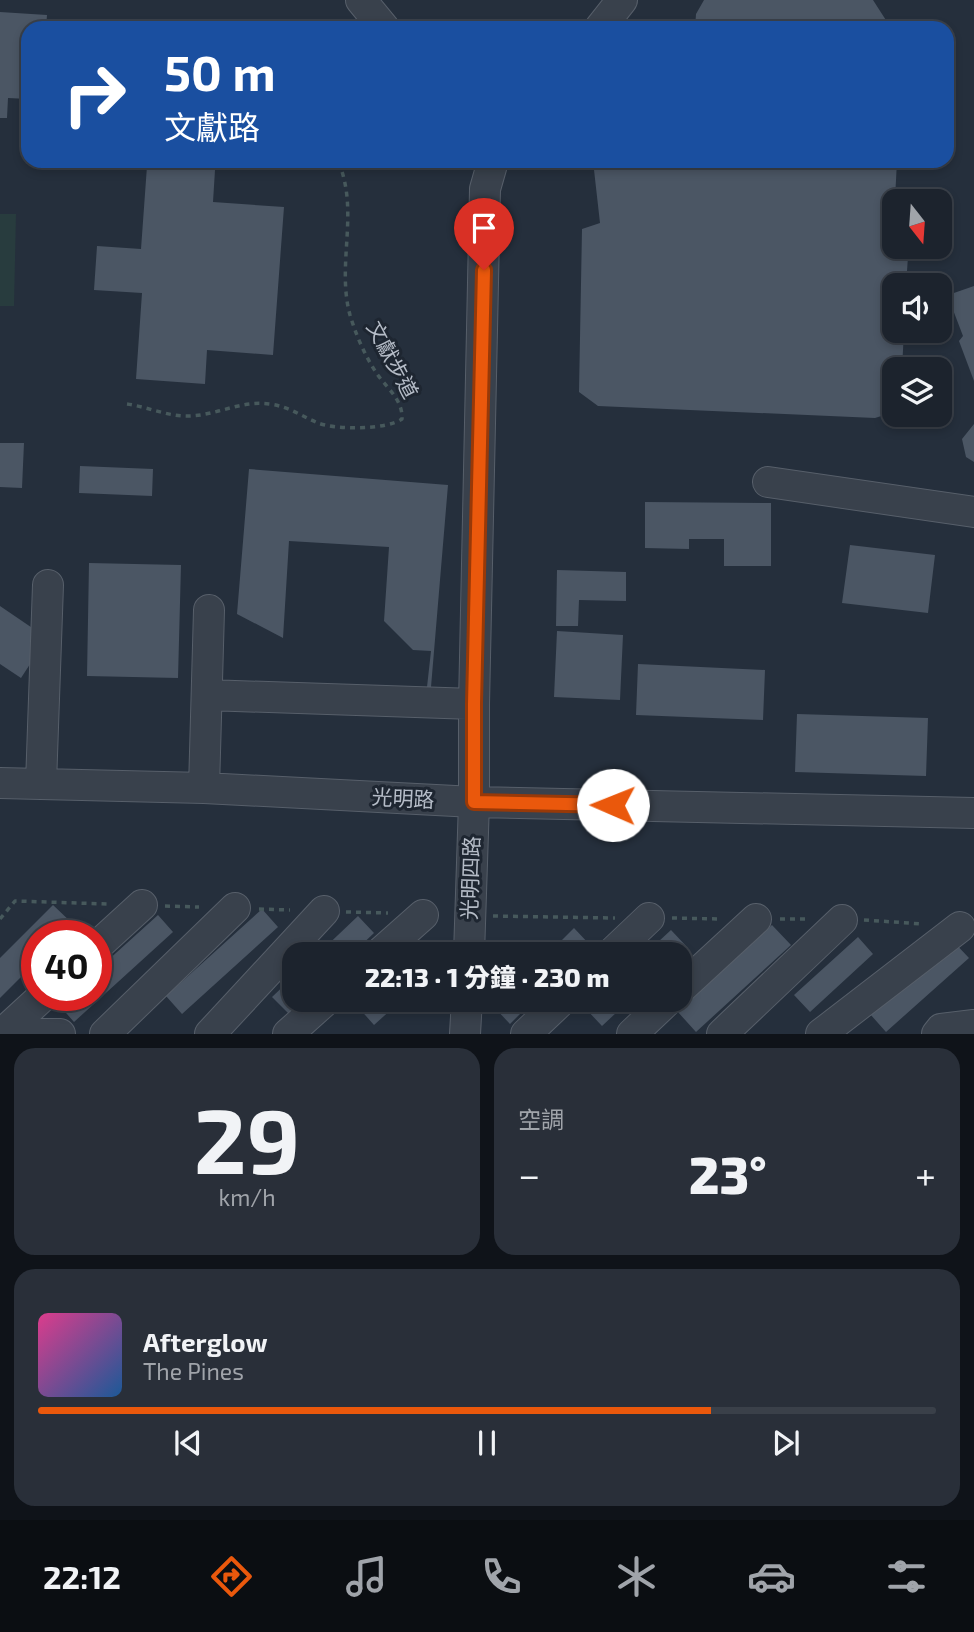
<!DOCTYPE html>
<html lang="zh-TW">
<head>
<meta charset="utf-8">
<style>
	body { margin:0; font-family:"Exo 2","Noto Sans TC",sans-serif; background:#292f39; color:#f1f3f6; height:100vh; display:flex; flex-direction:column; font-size:26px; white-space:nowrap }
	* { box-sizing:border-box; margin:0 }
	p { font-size:23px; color:#a0a4aa }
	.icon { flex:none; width:38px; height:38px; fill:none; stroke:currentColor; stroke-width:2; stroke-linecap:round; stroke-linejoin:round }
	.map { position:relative; height:1034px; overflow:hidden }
	.panel { display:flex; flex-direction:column; gap:14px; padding:14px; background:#0f1319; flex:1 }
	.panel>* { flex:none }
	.hud { position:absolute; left:21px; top:21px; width:933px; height:147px; border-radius:21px; box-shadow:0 4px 10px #0003,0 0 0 2px #3a4049; background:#1a4fa0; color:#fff; overflow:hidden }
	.needle { width:46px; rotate:163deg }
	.buttons { position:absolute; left:882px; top:189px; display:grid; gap:14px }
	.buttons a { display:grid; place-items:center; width:70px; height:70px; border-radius:14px; background:#1c232d; box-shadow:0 4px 10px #0003,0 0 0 2px #3a4049; font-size:35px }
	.speed { position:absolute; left:21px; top:920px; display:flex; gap:14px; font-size:35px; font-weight:700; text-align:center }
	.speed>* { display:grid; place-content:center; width:91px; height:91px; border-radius:50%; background:#1c232d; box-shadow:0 4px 10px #0003,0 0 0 2px #3a4049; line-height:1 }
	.speed .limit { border:10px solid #d22; background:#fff; color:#111 }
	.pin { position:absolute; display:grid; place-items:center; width:60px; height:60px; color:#fff; margin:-72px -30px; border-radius:50% 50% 50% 0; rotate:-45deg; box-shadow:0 0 7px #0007 }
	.pin .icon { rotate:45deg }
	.me { position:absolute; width:77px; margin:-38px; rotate:271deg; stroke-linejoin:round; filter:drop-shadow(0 0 5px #0008) }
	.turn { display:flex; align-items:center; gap:24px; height:147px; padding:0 28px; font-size:32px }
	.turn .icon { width:91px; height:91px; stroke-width:2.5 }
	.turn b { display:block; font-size:49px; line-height:60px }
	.big { font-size:52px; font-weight:800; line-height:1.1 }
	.panel .tile { flex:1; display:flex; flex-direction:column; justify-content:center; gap:10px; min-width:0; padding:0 24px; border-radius:21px; background:#292f39 }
	.panel .dial { align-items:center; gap:0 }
	.dial b { font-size:91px; line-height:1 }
	.song { display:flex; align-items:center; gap:21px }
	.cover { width:84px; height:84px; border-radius:10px; background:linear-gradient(135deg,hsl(330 70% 55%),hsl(210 70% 35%)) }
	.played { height:7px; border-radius:4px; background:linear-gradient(90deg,#ea580c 75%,#3a4049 75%) }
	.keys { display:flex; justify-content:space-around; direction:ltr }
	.heat { display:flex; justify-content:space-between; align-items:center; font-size:38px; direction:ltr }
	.panel .tiles { flex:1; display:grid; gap:14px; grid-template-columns:1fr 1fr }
	.tile:last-child { grid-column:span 2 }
	.trip { position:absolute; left:282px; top:942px; width:410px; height:70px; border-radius:21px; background:#1c232d; box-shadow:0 4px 10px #0003,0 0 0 2px #3a4049; font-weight:800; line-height:70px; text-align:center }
	.menu { display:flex; height:112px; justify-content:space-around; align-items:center; background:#0b0e12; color:#a0a4aa }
	.menu .icon { width:49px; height:49px }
	.menu .selected { color:#ea580c }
	.menu b { font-size:32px; color:#f1f3f6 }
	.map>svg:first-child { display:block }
	.green { fill:#283c3e }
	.building { fill:#4b5664 }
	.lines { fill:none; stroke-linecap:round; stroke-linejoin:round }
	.minor-casing { stroke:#575f6a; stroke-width:32 }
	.path { stroke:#47595c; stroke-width:3.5; stroke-dasharray:5 5; stroke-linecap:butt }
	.minor { stroke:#39414c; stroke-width:30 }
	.route-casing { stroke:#983908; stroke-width:18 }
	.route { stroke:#ea580c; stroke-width:12 }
	.labels { text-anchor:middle; stroke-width:6; stroke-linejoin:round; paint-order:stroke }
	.street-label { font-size:21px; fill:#b5bcc7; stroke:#1e2631 }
</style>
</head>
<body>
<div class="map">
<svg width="974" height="1034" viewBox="0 0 974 1034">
	<rect width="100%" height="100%" fill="#252f3c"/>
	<path class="green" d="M0,214H16L14,306H0Z"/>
	<path class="building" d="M704,0H873L891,28H695L696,14Z
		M0,12L47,15L46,28H28V99L8,98L7,118H0Z
		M593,161H897L895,199L884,221L889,244L908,257L906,285H894V331H904L902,369H894V412L875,418L598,406L579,392L582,229L600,223Z
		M147,166L215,170L213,202L284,207L273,355L207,350L205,384L136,379L142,293L94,290L97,246L141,249Z
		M974,286V381L959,341L963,336L950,302L951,294Z
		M974,424V462L966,457L962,439Z
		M0,443H24L22,488L0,487Z
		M80,466L153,469L152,496L79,493Z
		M249,469L448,485L431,687H427L431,651L413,650L384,621L389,547L289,541L283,638L237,614Z
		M645,502L771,503V566H724V539H689V549L645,548Z
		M850,545L935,555L928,613L842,603Z
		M89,563L181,565L178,678L87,676Z
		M557,570L626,572V601L579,600L578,626H556Z
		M0,606L47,638L21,678L0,664Z
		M557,631L623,635L620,700L554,697Z
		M638,664L765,670L763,720L636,715Z
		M797,714L928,718L926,776L795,772Z
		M53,905L73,924L61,936H37V961L0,998V958Z
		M262,909L278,927L182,1014L166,996Z
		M158,915L173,932L74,1022L59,1005L69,996H96V971Z
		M358,916L374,933L352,954H318Z
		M772,925L791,945L696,1032L677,1011Z
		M574,928L591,946L582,954H548Z
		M671,930L688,948L679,956V954H645Z
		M858,937L873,954L810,1012L794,995Z
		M951,939L969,958L886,1032L870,1014Z
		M294,976V999H304L289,1014L272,997Z
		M367,999H403L374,1025L358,1007Z
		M500,999H535L510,1024L493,1006Z
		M595,999H631L602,1026L585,1008Z"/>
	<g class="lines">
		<defs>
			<path id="minor" d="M361,0L384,28
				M600,28L622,0
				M768,482L974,512
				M207,695L474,704
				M0,783L204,788L474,802L974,813
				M41,784L48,585
				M204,788L209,610
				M96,947L142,905
				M379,954L423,915
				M469,954L474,802V704L485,189L493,161
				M611,954L649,918
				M679,990L756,919
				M0,1031L60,1034
				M5,1031L43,996
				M105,1034L235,908
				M210,1034L324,911
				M288,1034L327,999
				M465,1034L467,999
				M526,1034L563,999
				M632,1034L669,999
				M722,1034L842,920
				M821,1034L960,927
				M937,1034L941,1029L974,1025"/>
		</defs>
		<use href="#minor" class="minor-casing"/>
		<path class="path" d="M205,161C218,166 227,169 239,161
			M127,404C148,407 169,417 190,416C217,415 242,400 269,404C288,406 301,416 318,423C336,430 386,430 402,419C403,400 387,388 377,374C365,356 356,335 350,315C336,264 360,211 338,161
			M165,906L199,907
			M259,909L290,910
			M346,912L388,913
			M493,916L615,918
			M672,918L720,919
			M0,919L15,901L108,904
			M780,919H808
			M864,920L923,924"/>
		<use href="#minor" class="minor"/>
	</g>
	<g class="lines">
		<defs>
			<path id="route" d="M484,270L474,704V802L613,805"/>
		</defs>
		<use href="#route" class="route-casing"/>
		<use href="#route" class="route"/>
	</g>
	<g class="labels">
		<g class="street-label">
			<text transform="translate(392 360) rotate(62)" y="7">文獻步道</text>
			<text transform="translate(403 799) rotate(3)" y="7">光明路</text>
			<text transform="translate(471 878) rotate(-88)" y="7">光明四路</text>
		</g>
	</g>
</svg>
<div class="buttons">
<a><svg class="needle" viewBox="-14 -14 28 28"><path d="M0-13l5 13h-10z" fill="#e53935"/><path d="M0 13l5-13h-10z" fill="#a0a4aa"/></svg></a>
<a><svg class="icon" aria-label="sound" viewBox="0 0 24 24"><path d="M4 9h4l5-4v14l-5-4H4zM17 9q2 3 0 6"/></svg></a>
<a><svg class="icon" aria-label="layers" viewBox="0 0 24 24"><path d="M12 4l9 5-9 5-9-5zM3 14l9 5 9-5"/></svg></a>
</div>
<div class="speed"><div class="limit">40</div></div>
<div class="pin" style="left:484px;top:270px;background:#d93025"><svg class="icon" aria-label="arrive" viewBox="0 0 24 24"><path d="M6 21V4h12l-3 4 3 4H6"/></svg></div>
<svg class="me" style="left:613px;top:805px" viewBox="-20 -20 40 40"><circle r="19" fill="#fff"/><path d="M0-13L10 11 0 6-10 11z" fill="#ea580c"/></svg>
<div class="trip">22:13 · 1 分鐘 · 230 m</div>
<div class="hud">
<div class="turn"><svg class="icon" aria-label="right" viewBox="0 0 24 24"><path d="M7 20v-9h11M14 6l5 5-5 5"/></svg><div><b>50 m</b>文獻路</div></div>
</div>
</div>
<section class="panel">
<div class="tiles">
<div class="tile dial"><b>29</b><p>km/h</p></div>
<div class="tile"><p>空調</p>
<div class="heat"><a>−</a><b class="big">23°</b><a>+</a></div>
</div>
<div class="tile">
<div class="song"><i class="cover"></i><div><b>Afterglow</b><p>The Pines</p></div></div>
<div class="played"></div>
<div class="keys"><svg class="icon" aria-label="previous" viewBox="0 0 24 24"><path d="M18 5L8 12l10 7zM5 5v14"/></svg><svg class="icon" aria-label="pause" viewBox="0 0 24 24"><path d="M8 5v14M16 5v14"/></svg><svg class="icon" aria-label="next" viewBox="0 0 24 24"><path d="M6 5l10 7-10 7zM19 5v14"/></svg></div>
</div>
</div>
</section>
<nav class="menu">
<b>22:12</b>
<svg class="icon selected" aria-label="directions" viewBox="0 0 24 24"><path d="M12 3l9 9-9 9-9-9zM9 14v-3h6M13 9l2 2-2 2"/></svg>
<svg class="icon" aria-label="music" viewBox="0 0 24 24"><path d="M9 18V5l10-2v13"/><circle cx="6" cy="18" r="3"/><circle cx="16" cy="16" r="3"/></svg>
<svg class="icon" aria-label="phone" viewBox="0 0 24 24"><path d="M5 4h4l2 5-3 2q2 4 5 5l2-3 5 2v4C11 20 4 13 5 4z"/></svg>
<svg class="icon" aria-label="climate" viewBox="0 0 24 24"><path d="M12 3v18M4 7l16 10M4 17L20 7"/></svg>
<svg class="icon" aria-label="car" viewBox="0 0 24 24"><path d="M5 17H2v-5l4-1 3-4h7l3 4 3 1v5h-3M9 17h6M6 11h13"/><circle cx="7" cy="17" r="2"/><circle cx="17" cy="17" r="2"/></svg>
<svg class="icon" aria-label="filters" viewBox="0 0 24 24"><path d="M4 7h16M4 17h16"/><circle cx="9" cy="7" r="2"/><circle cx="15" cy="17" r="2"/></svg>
</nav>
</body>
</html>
